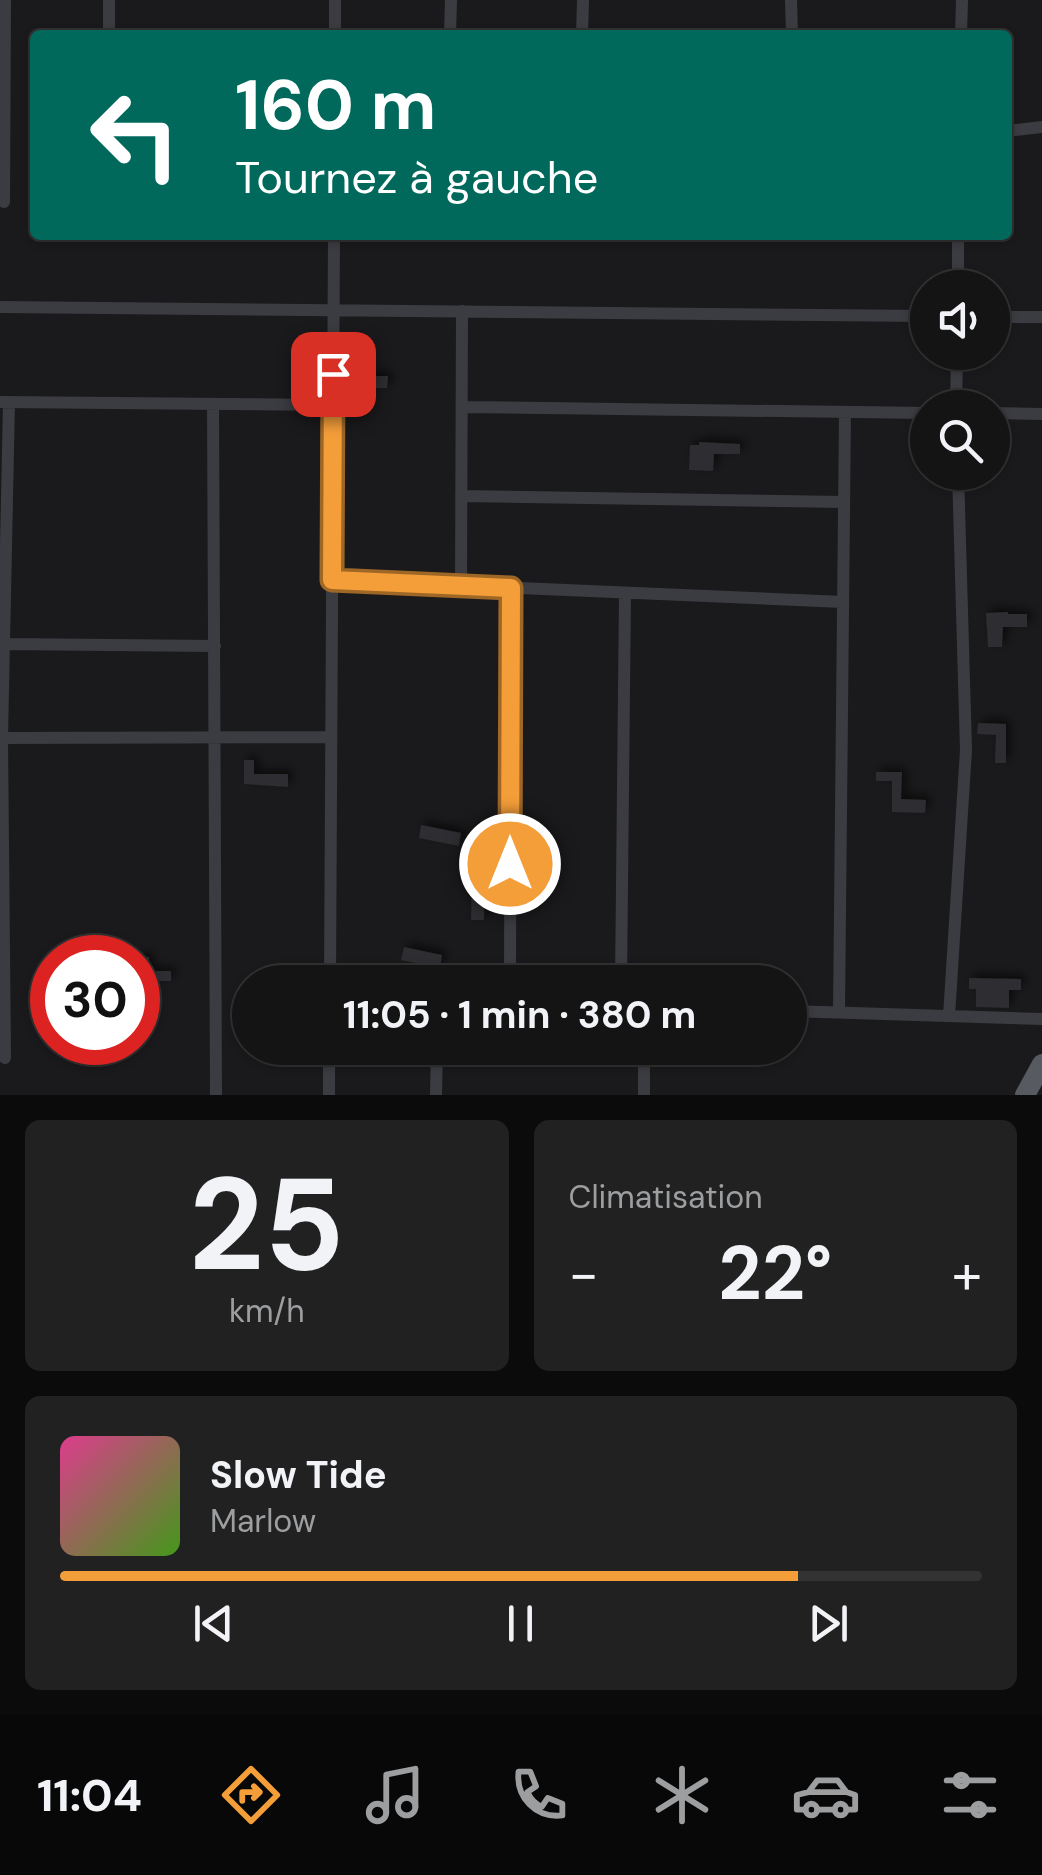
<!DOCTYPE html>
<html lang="fr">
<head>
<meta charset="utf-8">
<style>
	body { margin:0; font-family:"DM Sans",sans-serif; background:#212122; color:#f1f3f6; height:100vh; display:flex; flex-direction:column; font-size:38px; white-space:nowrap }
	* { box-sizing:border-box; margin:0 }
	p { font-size:32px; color:#9d9ea0 }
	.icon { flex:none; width:55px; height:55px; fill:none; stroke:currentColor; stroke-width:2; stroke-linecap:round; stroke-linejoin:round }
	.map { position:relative; height:1095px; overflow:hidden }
	.panel { display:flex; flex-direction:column; gap:25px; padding:25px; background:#0b0b0c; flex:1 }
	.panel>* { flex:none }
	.top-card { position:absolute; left:30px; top:30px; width:982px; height:210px; border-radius:10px; box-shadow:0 2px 8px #0004,0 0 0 2px #333334; background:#00695c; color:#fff; overflow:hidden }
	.controls { position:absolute; left:910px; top:270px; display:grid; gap:20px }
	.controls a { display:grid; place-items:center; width:100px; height:100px; border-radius:50%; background:#141415; box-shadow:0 2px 8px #0004,0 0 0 2px #333334; font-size:50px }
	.speed { position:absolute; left:30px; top:935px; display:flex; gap:20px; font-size:50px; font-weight:700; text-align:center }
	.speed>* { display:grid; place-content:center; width:130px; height:130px; border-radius:50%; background:#141415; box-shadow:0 2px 8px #0004,0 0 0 2px #333334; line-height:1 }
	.speed .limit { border:15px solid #d22; background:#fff; color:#111 }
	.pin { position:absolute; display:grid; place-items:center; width:85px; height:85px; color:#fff; margin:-42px; border-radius:20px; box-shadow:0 5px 15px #0006 }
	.me { position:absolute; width:110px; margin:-55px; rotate:0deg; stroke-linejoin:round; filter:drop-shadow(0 0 8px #0008) }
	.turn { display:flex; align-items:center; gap:35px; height:210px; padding:0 40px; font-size:45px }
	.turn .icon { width:130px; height:130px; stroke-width:2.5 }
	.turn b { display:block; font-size:70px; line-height:85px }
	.big { font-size:75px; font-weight:700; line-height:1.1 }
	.panel .card { flex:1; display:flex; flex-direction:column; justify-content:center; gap:15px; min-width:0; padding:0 35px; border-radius:15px; background:#212122 }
	.panel .dial { align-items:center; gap:0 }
	.dial b { font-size:130px; line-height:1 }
	.song { display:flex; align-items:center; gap:30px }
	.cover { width:120px; height:120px; border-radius:15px; background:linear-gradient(135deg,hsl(330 70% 55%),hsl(100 70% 35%)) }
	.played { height:10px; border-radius:5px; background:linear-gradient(90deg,#f49e3a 80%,#333334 80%) }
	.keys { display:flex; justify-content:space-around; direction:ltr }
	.heat { display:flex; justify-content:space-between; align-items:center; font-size:55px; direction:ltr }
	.panel .tiles { flex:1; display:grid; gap:25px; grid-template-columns:1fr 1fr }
	.card:last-child { grid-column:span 2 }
	.trip { position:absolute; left:232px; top:965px; width:575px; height:100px; border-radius:50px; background:#141415; box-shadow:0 2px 8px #0004,0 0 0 2px #333334; font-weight:700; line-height:100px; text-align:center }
	.dock { display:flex; height:160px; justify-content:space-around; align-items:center; background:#080808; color:#9d9ea0 }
	.dock .icon { width:70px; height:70px }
	.dock .current { color:#f49e3a }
	.dock b { font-size:45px; color:#f1f3f6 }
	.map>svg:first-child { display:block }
	.building { fill:#2d2d30; filter:url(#shadow) }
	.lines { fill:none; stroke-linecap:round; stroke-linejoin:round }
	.minor { stroke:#3b3c41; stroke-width:12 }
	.primary { stroke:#575a60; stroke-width:20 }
	.route-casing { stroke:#9f6726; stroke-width:25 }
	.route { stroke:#f49e3a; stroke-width:18 }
</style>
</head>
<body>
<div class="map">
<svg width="1042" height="1095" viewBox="0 0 1042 1095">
	<defs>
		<filter id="shadow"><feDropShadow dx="4.5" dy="-4.5" stdDeviation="5" flood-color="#0009"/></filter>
	</defs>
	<rect width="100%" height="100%" fill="#1a1a1c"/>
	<path class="building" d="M345,376H388L387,388H345Z
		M699,442L740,444V454H714L713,471L689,470L690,445H699Z
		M1008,612V614H1027V627H1003L1002,647H988L986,613Z
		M978,723L1006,724V763H995L996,735L977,734Z
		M244,760H254V774H288V787L244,784Z
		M876,772H902L901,799L926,800L925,813L892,812V781H876Z
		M421,825L461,833L459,846L419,838Z
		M472,871L485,872L484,920H471Z
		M404,947L442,955L440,968L401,960Z
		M138,957H149V971H171V981H138Z
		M969,978L1021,979V990H1009V1008L976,1007V989H969Z"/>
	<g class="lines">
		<path class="minor" d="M791,0L792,35
			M109,35V0
			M335,35V0
			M450,35L451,0
			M582,35L583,0
			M961,35L962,0
			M1008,131L1042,127
			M4,202L5,0
			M958,288V235
			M0,307L928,316
			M992,317H1042
			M0,402L333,405
			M213,404L216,1095
			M462,407L928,413
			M956,408L957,352
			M992,413L1042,414
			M461,496L844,502
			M332,580L843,602
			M461,585L462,311
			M4,644L215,646
			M0,738L331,737
			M330,982L334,235
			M510,982L511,588
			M621,982L625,593
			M790,1011L1042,1019
			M839,1011L845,412
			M949,1016L966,750L958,472
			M5,1058L2,738L9,402
			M329,1095V1048
			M436,1095L437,1048
			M644,1095V1048"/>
		<path class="primary" d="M1025,1095L1042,1064"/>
	</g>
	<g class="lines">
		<defs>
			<path id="route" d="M333,374L332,580L511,588L510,864"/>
		</defs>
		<use href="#route" class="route-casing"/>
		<use href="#route" class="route"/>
	</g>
</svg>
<div class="controls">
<a><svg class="icon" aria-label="sound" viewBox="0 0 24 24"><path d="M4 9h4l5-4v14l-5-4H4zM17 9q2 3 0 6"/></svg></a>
<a><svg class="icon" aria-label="search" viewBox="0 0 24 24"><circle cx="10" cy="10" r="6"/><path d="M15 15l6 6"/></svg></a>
</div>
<div class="speed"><div class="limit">30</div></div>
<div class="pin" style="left:333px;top:374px;background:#d93025"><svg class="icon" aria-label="arrive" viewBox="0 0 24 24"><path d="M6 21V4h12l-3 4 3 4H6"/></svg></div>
<svg class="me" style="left:510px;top:864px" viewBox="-20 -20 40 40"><circle r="17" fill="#f49e3a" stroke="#fff" stroke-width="3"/><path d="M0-11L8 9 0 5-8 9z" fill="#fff"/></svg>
<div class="trip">11:05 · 1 min · 380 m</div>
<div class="top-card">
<div class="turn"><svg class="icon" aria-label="left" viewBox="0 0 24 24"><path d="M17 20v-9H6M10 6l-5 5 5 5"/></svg><div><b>160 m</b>Tournez à gauche</div></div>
</div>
</div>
<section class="panel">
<div class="tiles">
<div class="card dial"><b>25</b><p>km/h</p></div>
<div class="card"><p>Climatisation</p>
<div class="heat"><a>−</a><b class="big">22°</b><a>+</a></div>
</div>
<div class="card">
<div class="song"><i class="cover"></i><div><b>Slow Tide</b><p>Marlow</p></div></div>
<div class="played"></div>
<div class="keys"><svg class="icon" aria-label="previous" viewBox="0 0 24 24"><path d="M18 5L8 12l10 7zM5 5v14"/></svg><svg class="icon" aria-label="pause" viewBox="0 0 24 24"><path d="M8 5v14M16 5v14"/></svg><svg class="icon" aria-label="next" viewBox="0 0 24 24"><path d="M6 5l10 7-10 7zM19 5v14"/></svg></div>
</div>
</div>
</section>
<nav class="dock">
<b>11:04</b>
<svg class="icon current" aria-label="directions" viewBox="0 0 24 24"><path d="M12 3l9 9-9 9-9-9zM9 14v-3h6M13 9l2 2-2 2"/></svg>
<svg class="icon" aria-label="music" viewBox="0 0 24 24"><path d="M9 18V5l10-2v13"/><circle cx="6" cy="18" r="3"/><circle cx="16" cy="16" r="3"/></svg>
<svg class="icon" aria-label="phone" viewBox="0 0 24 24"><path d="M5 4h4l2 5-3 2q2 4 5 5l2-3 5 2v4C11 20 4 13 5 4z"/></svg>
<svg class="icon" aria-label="climate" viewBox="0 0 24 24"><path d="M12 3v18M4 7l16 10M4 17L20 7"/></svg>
<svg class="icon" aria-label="car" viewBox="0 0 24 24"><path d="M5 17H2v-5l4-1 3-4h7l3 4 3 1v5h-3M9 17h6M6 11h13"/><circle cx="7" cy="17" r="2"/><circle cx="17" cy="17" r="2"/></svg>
<svg class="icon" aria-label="filters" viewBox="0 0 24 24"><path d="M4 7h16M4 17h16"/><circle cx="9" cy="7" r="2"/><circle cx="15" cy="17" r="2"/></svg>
</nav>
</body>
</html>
